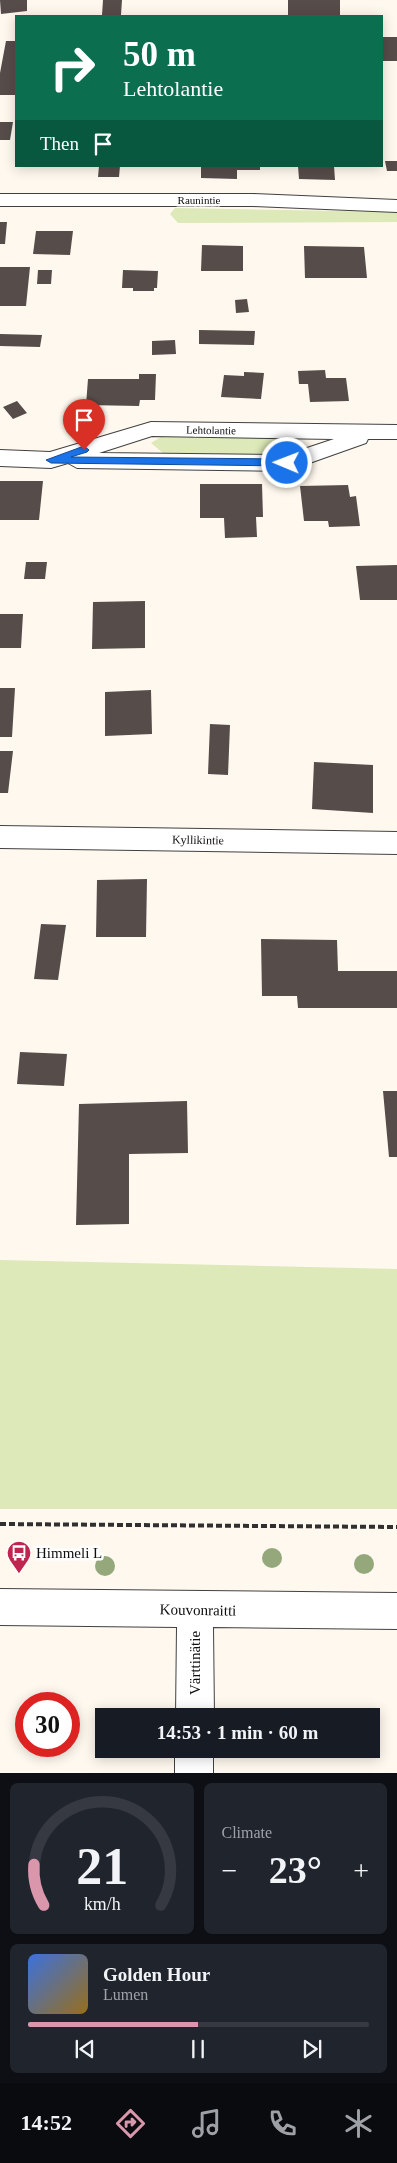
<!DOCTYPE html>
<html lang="en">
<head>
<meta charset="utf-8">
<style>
	body { margin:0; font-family:"Times New Roman",serif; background:#20242c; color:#f1f3f6; height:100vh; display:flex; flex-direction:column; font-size:19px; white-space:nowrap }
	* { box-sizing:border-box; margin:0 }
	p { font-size:16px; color:#9ea1a6 }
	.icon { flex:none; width:28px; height:28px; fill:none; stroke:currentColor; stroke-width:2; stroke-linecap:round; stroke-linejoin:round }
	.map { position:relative; height:1773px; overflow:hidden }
	.details { display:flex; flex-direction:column; gap:10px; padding:10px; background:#0d0f14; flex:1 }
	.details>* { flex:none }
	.guide { position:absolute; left:15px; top:15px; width:368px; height:152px; border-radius:0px; box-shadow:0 2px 12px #0003; background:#0b6e4f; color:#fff; overflow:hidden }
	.speed { position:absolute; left:15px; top:1692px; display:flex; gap:10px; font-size:25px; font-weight:700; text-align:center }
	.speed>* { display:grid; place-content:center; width:65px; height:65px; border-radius:50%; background:#171b24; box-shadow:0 2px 12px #0003; line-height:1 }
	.speed .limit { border:8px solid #d22; background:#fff; color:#111 }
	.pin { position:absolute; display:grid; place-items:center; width:42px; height:42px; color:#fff; margin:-51px -21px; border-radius:50% 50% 50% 0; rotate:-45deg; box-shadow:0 0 5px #0007 }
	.pin .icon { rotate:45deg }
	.me { position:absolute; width:55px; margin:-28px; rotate:271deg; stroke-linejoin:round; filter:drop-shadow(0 0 4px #0008) }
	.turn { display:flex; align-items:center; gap:18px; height:105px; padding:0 25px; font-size:22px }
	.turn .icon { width:65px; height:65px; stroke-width:2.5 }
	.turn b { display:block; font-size:35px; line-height:42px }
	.then { display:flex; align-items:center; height:48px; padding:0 25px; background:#0003; gap:10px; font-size:19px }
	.big { font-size:38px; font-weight:800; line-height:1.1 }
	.details .card { flex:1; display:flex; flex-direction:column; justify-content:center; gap:8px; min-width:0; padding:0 18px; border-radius:8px; background:#20242c }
	.details .dial { align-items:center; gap:0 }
	.dial svg { height:130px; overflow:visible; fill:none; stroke:#363941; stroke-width:7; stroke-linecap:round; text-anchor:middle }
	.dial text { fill:#f1f3f6; stroke:none }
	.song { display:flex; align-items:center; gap:15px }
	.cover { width:60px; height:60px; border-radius:8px; background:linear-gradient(135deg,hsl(220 70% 55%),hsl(40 70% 35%)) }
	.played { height:5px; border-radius:2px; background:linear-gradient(90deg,#da96ab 50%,#363941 50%) }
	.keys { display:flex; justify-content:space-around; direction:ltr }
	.heat { display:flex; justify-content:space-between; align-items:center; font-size:28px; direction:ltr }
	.details .tiles { flex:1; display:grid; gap:10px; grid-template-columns:1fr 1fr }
	.card:last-child { grid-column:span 2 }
	.trip { position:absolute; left:95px; top:1708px; width:285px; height:50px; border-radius:0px; background:#171b24; box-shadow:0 2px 12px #0003; font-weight:800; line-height:50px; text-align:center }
	.tabs { display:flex; height:80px; justify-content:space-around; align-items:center; background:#090b0e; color:#9ea1a6 }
	.tabs .icon { width:35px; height:35px }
	.tabs .on { color:#da96ab }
	.tabs b { font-size:22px; color:#f1f3f6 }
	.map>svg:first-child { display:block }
	.green { fill:#dde9b8 }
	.building { fill:#564c4a }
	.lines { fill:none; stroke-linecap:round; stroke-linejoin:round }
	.minor-casing { stroke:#414141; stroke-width:2 }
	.path { stroke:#303030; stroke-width:4; stroke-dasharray:6 3; stroke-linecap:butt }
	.minor { fill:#fff; fill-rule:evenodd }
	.tree { fill:#94a87c }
	.route { fill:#1a73e8; stroke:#114b97 }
	.labels { text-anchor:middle; stroke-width:5; stroke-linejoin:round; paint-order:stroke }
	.far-street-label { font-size:11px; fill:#0e0e0e; stroke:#fff }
	.street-label { font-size:12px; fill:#0e0e0e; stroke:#fff }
	.near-poi-label { font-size:15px; fill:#0e0e0e; stroke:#fff; text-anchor:start }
	.near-street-label { font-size:15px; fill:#0e0e0e; stroke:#fff }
</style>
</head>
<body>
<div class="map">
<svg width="397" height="1773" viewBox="0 0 397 1773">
	<rect width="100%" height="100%" fill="#fff8ee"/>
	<path class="green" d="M175,208L397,212V222L178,223L170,214Z
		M164,435H275L292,446L273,456L163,453L151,443Z
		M0,1260L397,1269V1509H0Z"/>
	<path class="building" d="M0,0H27V11L1,14Z
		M103,0H122L121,15H102Z
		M288,0H340V16H288Z
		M381,37H397V61H381Z
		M6,41H16V95H0V73Z
		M0,122H13L10,140H0Z
		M385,161H397V171H387Z
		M99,166H120L119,177H98Z
		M201,166H260V170H237V179L201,178Z
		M298,166H334L335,180L299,179Z
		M0,222H7L5,244H0Z
		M36,231H73L70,255L33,254Z
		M202,245L243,246V271H201Z
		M304,246L364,247L367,278H305Z
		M0,267H30L26,306H0Z
		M38,270H52L51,284H37Z
		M123,270L158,271L157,288H154V291H133V288H122Z
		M247,299L249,312L236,313L235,300Z
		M199,330L255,331L254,345L199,344Z
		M0,334L42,335L40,347L0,346Z
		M175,340L176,354L152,355V341Z
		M325,370L326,378H346L349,401L310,402L308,384H299L298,371Z
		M244,372L264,373L261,399L221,397L224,375L244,376Z
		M139,374H156L155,400H140L139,406L86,405L88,379H139Z
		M17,401L27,413L13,419L3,407Z
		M0,481H43L39,520H0Z
		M200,484H262L263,517H256L257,537L225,538L224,518H200Z
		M348,485L350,497L356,496L360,526L329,527L328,521H304L300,486Z
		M26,562H47L45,579H24Z
		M397,565V600H360L356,566Z
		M145,601V648L92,649L93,602Z
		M0,614H23L21,648H0Z
		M0,688H15L12,737H0Z
		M151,690L152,734L105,736V692Z
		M210,724L230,725L228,775L208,774Z
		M0,751H13L8,793H0Z
		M314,762L373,765V813L312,809Z
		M147,879L146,937H96L97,880Z
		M41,924L66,925L58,980L34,979Z
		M261,939L337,940L338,971H397V1008H298L297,996H262Z
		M20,1052L67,1054L64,1086L17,1084Z
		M383,1091H397V1157H389Z
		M187,1101L188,1153L129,1154V1224L76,1225L79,1104Z"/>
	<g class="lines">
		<defs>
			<path id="minor" d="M0,194H253L397,200V212L253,206H0Z
				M151,422L397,425V439H368L366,443L287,471L77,468L68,463L51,468L0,466V450L50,452ZM152,436L334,439L286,455L99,453Z
				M0,826L397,832V854L0,848Z
				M0,1589L397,1593V1629L213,1627L214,1716H176L177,1627L0,1625Z
				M175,1749H213V1773H175Z"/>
		</defs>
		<use href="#minor" class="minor-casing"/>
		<path class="path" d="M0,1524L397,1527"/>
		<use href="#minor" class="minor"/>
	</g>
	<g class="tree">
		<circle cx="272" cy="1558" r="10"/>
		<circle cx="364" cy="1564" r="10"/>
		<circle cx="105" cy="1566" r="10"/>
	</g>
	<path class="route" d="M84,446L89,450L87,452L71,457L287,459L291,463L287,466L51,463L46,460Z"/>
	<defs>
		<symbol id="bus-pin" viewBox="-11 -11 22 30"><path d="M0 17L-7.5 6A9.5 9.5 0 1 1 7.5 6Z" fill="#be254f" stroke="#fff"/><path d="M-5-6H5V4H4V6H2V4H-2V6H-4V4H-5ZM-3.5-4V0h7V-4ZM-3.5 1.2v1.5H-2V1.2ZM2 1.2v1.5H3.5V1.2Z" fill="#fff"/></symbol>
	</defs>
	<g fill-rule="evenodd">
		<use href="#bus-pin" x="5" y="1539" width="28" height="38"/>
	</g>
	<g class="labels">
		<g class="far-street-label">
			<text x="199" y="204">Raunintie</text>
			<text transform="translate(211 430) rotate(1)" y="4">Lehtolantie</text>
		</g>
		<g class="street-label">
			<text transform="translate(198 840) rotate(1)" y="4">Kyllikintie</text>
		</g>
		<g class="near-poi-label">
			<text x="36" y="1558">Himmeli L</text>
		</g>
		<g class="near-street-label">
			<text transform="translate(198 1610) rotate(1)" y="5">Kouvonraitti</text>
			<text transform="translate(195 1663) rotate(-90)" y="5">Värttinätie</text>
		</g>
	</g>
</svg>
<div class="speed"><div class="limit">30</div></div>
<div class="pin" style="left:84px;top:450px;background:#d93025"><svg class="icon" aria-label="arrive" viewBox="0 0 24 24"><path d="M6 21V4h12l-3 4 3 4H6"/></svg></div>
<svg class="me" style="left:287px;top:463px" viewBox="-20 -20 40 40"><circle r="17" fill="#1a73e8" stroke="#fff" stroke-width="3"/><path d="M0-11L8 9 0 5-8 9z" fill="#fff"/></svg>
<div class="trip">14:53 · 1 min · 60 m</div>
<div class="guide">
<div class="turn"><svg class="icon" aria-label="right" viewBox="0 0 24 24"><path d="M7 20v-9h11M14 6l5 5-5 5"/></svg><div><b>50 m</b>Lehtolantie</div></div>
<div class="then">Then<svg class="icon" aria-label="arrive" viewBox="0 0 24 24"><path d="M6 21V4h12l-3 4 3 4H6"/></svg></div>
</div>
</div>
<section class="details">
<div class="tiles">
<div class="card dial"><svg viewBox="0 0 100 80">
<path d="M14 69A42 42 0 1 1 86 69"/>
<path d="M14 69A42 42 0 0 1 8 44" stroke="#da96ab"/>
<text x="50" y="56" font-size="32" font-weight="700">21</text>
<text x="50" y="72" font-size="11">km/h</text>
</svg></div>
<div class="card"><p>Climate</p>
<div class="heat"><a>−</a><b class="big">23°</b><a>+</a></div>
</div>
<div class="card">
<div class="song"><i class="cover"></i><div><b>Golden Hour</b><p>Lumen</p></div></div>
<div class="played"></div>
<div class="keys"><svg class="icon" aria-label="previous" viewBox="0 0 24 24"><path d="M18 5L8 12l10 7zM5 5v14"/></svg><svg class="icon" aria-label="pause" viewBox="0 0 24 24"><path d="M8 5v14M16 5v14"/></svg><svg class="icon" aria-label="next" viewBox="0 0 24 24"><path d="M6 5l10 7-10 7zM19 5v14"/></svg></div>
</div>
</div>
</section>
<nav class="tabs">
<b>14:52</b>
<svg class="icon on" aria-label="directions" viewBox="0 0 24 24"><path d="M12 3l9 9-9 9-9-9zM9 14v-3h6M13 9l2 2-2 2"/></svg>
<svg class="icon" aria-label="music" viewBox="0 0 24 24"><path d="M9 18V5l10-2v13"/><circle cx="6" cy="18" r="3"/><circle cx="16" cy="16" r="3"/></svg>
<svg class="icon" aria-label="phone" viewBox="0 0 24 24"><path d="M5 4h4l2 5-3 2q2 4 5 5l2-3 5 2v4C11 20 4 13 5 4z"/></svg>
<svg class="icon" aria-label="climate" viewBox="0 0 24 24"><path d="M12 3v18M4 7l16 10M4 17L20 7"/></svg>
</nav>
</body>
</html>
